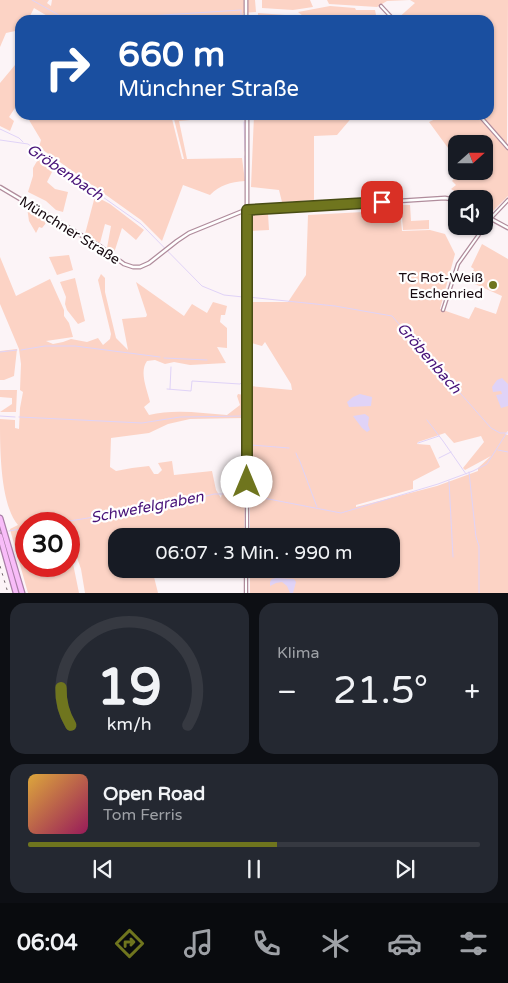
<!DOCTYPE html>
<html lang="de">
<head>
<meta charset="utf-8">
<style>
	body { margin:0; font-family:"Varela Round",sans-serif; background:#242831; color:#f1f3f6; height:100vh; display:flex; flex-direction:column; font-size:19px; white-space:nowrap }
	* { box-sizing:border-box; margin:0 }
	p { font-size:16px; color:#9ea1a6 }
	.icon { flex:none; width:28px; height:28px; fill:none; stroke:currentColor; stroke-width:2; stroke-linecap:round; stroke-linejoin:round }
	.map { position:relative; height:593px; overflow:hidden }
	.side { display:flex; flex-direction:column; gap:10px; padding:10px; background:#0d0f14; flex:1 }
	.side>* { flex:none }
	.hud { position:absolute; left:15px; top:15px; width:479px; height:105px; border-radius:15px; box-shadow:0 1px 4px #0004; background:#1a4fa0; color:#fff; overflow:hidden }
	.needle { width:32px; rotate:69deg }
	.tools { position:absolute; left:448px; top:135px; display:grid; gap:10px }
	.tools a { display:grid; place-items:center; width:45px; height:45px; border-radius:10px; background:#171b24; box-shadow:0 1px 4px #0004; font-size:25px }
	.speed { position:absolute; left:15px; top:512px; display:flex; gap:10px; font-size:25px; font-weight:700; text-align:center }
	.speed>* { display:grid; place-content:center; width:65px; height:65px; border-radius:50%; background:#171b24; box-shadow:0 1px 4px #0004; line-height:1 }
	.speed .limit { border:8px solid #d22; background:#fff; color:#111 }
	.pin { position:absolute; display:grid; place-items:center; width:42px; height:42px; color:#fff; margin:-21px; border-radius:10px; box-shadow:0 2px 8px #0006 }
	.me { position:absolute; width:55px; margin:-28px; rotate:0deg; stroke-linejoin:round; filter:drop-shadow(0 0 4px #0008) }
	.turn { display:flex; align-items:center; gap:18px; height:105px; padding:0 20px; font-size:22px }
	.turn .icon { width:65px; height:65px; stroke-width:2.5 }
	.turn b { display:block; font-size:35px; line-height:42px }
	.big { font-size:38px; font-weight:600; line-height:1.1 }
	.side .widget { flex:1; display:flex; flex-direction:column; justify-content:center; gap:8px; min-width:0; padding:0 18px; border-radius:15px; background:#242831 }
	.side .dial { align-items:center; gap:0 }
	.dial svg { height:130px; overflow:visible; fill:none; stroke:#363941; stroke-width:7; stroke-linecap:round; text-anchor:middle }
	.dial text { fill:#f1f3f6; stroke:none }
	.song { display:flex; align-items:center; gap:15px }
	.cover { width:60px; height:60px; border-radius:8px; background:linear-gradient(135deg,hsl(40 70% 55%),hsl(330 70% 35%)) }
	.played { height:5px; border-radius:2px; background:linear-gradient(90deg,#6f751e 55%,#363941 55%) }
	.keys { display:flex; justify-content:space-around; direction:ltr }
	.heat { display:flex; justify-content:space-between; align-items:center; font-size:28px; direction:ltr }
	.side .tiles { flex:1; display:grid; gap:10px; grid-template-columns:1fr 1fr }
	.widget:last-child { grid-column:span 2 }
	.trip { position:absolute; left:108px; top:528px; width:292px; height:50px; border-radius:15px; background:#171b24; box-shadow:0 1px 4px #0004; font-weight:600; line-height:50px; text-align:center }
	.tab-bar { display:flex; height:80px; justify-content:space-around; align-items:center; background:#090b0e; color:#9ea1a6 }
	.tab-bar .icon { width:35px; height:35px }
	.tab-bar .current { color:#6f751e }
	.tab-bar b { font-size:22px; color:#f1f3f6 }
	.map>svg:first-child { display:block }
	.green { fill:#fcd3c5; fill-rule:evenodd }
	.water { fill:#e0d3f7 }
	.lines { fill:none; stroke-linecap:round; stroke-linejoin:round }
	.stream { stroke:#e0d3f7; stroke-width:1 }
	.minor-casing { stroke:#b08c9c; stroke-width:4.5 }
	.tertiary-casing { stroke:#b08c9c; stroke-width:5 }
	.motorway-casing { stroke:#a97ea7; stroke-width:7 }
	.minor { stroke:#fff; stroke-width:2 }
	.tertiary { stroke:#fff; stroke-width:2.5 }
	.motorway { stroke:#f8bcf8; stroke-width:4.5 }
	.rail { stroke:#71666a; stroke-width:1; stroke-dasharray:2.5 5; stroke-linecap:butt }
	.route-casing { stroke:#484c14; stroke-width:12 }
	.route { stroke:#6f751e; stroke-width:9 }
	.poi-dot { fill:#6f751e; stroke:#fff; stroke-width:2 }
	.labels { text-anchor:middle; stroke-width:4.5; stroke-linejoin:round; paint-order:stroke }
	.street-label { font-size:14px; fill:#170a10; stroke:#fff }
	.poi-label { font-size:14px; fill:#170a10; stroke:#fff; text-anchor:end }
	.water-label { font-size:15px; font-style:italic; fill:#481379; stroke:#fff }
</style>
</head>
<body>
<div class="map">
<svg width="508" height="593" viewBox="0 0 508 593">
	<rect width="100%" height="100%" fill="#fcf4f7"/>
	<path class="green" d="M0,0H49L47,3L51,6L52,0H255L256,12L243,13V20H54L34,8L28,20H20V30L6,33L0,47Z
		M262,0H310L313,7L293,10L262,8Z
		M327,0H410L387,1L377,7L329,4Z
		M410,0H508L507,145L480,115H489V20H396L415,3Z
		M330,6L355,8L356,10H375L377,20H308L298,12Z
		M258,13L285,15L296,20H258Z
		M20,59V107L17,105L9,117L14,121L10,131L0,126V83Z
		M26,115H171L182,159H184L173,115H214V118L179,121L187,159L242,158L245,181C230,182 220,185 210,195L183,185L162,241L141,220L43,150L39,147L41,140Z
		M254,115H354L337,135L314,136V200L282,202L279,190L251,187Z
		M444,115H477L508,150V196L493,211L484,204V199H475L470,195L466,198L451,189L456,185L452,181L461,171H484V144H456V150L455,149L451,152L429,122Z
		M40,156L55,166L47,182L55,189L68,192L63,212L56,210L46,201L28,192L33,176V168Z
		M95,196L110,204L144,230L136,240L122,228L114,253L107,248L111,226L105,224L100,243L85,234Z
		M401,205H410L411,221L429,220V229L403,230Z
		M27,207L47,218L46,223L42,228L39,227L36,233L29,221Z
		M400,210L402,231L430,230L445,234L455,254L440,309L469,319L475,307L496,314L502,296L468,281L474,269L471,267L482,244L508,259V431L505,434L508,435V593H250V569H391V536H250V386L292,390L291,384L265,342L262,346L248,342L249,302H288L306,275L308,215ZM445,433L454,443L481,436L484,442L463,468L465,470L491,456L478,468V471L437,486L356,507V505L413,489V481L440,467L430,445L417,444L418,442Z
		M268,214L269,230L249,231V215Z
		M69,255L73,270L57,275L49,257Z
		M0,257L16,296L50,279L64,310V316L69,323L73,337L46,341L53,344L63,342L71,339L87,342L98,338L103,345L110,339L111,334L98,280L101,274L105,278V292L116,338L128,350L122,319L146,317L147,315L136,282L184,316L192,304L207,313L213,302L227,306L225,315H221L220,322L227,328V348L217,347L226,363L190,365L174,362L165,364L155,360L147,361C139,372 147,389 150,402L144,407L149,415C174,409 201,413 227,415L240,405L237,396L238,394L244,395V418L190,419L168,424L149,433L111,438L110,467L116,471L132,468L149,466L154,474H158L162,470L158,463L172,461L174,475L212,471L216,490L221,498L222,493L243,495L245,498L244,536H116V569H152L158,593H85L81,569L75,552L71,523L26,524V566H69V544L79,593H28L11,533L10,529L18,525C0,504 0,448 0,419L15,420V428L19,429L20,408L23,392L20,390L21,364L19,349L0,304Z
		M75,278L85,321L78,324L67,310L65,304L66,297L60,282Z
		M17,349L14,376L4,380H0V351Z
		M0,390H17L16,412H0L12,404V398L0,397Z"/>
	<path class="water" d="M502,378L508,384V406L501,408L496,395L502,394L501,391L493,392L492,387L497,380Z
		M360,394L372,397L371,406L349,407L347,402L353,397Z
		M365,414L369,417L368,425L370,430L367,432L362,428L353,416Z
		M276,578L294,579L296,582L293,593H290L287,586L282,582L276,583L270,586V582L272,579Z"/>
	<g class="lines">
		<path class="stream" d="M32,0L66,19
			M86,20L241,10V20
			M244,115V118
			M244,122L245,151
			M0,129L19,138L23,142
			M0,140L28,144L141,224L202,286L224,295L243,297
			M245,156L246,207
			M248,297L335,306L392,316L491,428L500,433H508
			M21,350L45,346H75L160,357
			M0,352L17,350
			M164,358L207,360
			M167,389L191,391L192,381L240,384L245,380
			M170,389L171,367
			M0,416L15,417
			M19,417L142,423L180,417L245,416L244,297L246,214
			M427,420L443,441L466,474
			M418,443L439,436
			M251,445L289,448
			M498,450L508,452
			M296,453L298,458
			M439,458L451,452
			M299,459L317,507
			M469,472L476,537L479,546V593
			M449,481L453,557
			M253,496L341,513L438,484L473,471L487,464L506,434
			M51,524L180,503L214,494H244
			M9,531L26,528"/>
		<defs>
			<path id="minor" d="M381,6L394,20
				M479,115L508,148
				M443,310L458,264L490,219L508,200
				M247,536V214
				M246,593V569"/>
			<path id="tertiary" d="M246,0V20
				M247,115V213
				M0,187L101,247L124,264L133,267H140L149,263L177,241L189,233L243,211L445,198L456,200
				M484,215L508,228"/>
			<path id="motorway" d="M0,518L22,593
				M0,536L16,593"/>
		</defs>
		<use href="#minor" class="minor-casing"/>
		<use href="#tertiary" class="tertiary-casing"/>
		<use href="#motorway" class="motorway-casing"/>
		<use href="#minor" class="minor"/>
		<use href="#tertiary" class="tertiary"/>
		<use href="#motorway" class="motorway"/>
		<path class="rail" d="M0,566L8,593"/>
	</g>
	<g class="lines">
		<defs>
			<path id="route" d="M247,482V210L382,202"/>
		</defs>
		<use href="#route" class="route-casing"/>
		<use href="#route" class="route"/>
	</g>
	<circle class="poi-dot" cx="493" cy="285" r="5"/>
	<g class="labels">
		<g class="street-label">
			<text transform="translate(70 230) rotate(32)" y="5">Münchner Straße</text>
		</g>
		<g class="poi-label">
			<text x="483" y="282">TC Rot-Weiß<tspan x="483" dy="16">Eschenried</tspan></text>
		</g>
		<g class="water-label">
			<text transform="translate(65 172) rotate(34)" y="5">Gröbenbach</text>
			<text transform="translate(429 358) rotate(49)" y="5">Gröbenbach</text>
			<text transform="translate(147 507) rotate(-11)" y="5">Schwefelgraben</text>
		</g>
	</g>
</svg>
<div class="tools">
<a><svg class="needle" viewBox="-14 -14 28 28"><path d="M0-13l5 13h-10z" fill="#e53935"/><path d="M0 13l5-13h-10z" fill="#9ea1a6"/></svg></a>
<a><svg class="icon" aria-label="sound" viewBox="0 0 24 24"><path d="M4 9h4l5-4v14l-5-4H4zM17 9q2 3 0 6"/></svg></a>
</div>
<div class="speed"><div class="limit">30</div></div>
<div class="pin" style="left:382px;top:202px;background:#d93025"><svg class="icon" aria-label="arrive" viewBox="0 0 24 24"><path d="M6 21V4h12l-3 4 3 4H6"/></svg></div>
<svg class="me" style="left:247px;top:482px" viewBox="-20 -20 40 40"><circle r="19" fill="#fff"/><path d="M0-13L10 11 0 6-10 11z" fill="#6f751e"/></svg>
<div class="trip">06:07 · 3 Min. · 990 m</div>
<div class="hud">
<div class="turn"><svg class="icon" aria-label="right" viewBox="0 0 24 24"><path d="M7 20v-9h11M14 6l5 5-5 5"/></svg><div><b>660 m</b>Münchner Straße</div></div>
</div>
</div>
<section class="side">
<div class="tiles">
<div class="widget dial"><svg viewBox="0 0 100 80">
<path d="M14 69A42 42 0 1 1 86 69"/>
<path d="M14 69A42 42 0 0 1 8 46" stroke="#6f751e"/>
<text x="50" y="56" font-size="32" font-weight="700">19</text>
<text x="50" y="72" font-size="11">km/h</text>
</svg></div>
<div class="widget"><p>Klima</p>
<div class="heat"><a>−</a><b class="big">21.5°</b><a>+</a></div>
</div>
<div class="widget">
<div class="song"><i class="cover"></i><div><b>Open Road</b><p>Tom Ferris</p></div></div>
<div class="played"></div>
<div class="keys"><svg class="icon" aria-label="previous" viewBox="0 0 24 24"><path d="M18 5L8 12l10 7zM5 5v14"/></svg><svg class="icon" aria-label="pause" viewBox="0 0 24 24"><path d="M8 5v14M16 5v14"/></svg><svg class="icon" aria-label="next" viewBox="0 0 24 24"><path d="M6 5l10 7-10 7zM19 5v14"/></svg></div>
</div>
</div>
</section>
<nav class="tab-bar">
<b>06:04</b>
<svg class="icon current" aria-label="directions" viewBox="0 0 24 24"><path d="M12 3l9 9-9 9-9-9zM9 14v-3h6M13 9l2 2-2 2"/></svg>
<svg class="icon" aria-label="music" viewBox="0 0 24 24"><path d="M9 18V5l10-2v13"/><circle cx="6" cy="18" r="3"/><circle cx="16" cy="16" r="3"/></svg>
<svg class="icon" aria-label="phone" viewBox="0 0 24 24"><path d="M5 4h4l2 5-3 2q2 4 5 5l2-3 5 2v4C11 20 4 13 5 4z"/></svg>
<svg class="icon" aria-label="climate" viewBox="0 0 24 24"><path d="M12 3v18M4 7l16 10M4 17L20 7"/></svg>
<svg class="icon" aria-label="car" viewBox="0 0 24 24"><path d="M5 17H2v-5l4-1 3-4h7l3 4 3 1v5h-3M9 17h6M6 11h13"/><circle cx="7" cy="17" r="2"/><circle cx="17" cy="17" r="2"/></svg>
<svg class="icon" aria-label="filters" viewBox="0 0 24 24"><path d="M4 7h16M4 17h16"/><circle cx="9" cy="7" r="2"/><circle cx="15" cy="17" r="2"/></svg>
</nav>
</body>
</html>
